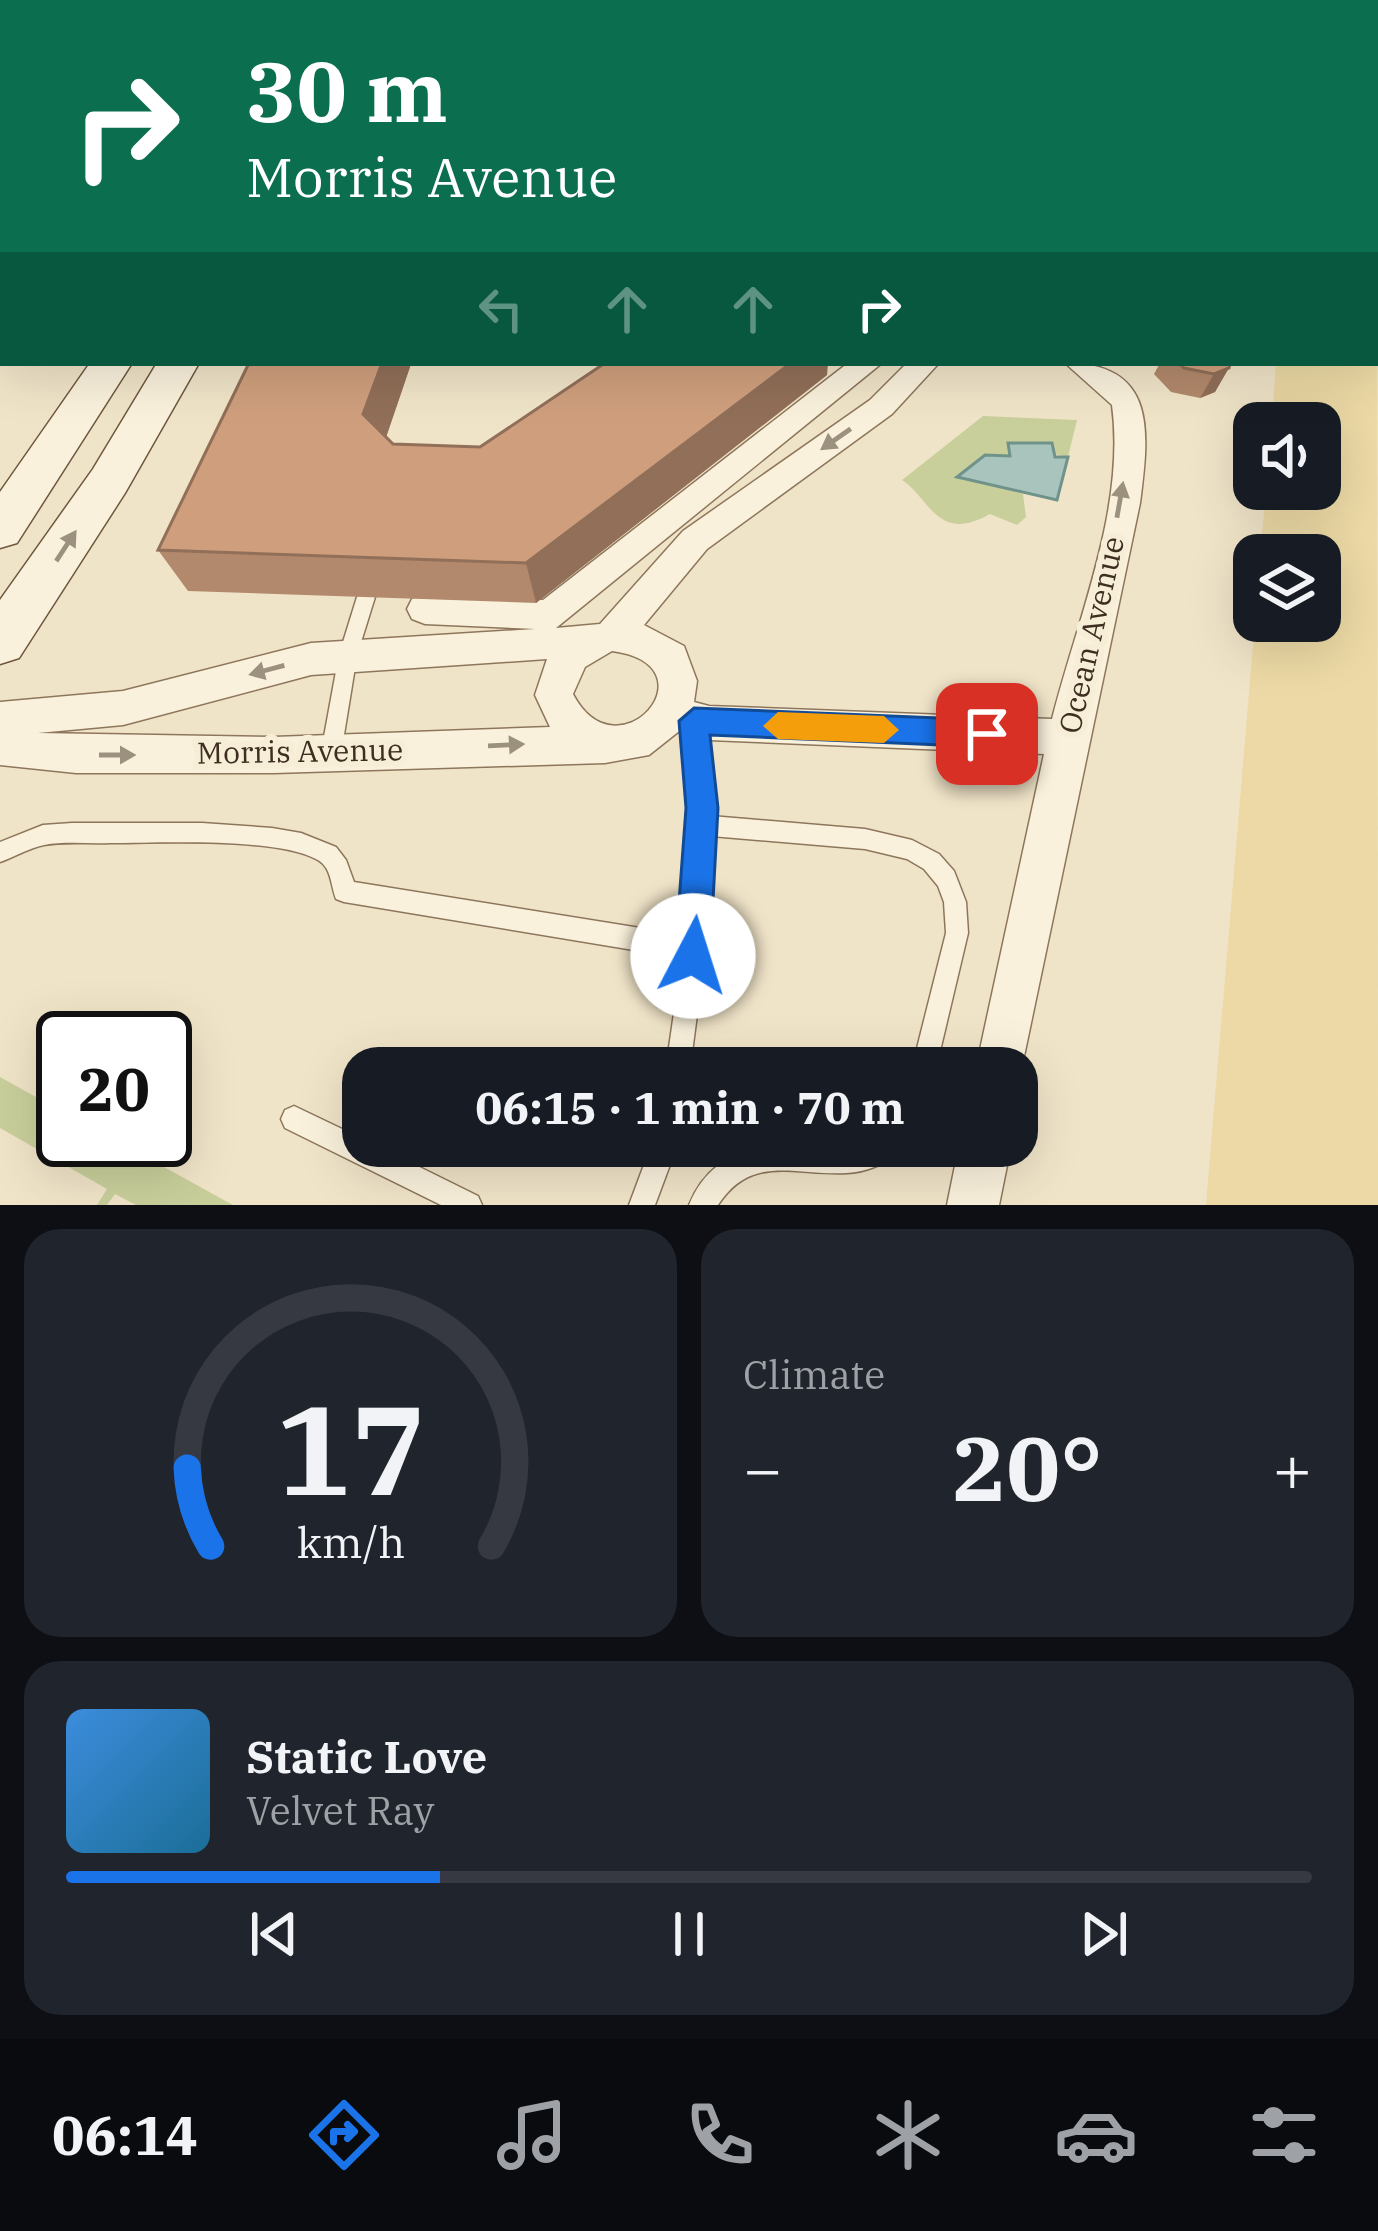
<!DOCTYPE html>
<html lang="en">
<head>
<meta charset="utf-8">
<style>
	body { margin:0; font-family:"IBM Plex Serif",serif; background:#20242c; color:#f1f3f6; height:100vh; display:flex; flex-direction:column; font-size:45px; white-space:nowrap }
	* { box-sizing:border-box; margin:0 }
	p { font-size:39px; color:#9ea1a6 }
	.icon { flex:none; width:66px; height:66px; fill:none; stroke:currentColor; stroke-width:2; stroke-linecap:round; stroke-linejoin:round }
	.map { position:relative; height:1205px; overflow:hidden }
	.panel { display:flex; flex-direction:column; gap:24px; padding:24px; background:#0d0f14; flex:1 }
	.panel>* { flex:none }
	.guide { position:absolute; left:0px; top:0px; width:1380px; height:366px; box-shadow:0 12px 48px #0002; background:#0b6e4f; color:#fff; overflow:hidden }
	.controls { position:absolute; left:1233px; top:402px; display:grid; gap:24px }
	.controls a { display:grid; place-items:center; width:108px; height:108px; border-radius:24px; background:#171b24; box-shadow:0 12px 48px #0002; font-size:60px }
	.speed { position:absolute; left:36px; top:1011px; display:flex; gap:24px; font-size:60px; font-weight:700; text-align:center }
	.speed>* { display:grid; place-content:center; width:156px; height:156px; border-radius:50%; background:#171b24; box-shadow:0 12px 48px #0002; line-height:1 }
	.speed .limit { border:6px solid #111; border-radius:18px; background:#fff; color:#111 }
	.pin { position:absolute; display:grid; place-items:center; width:102px; height:102px; color:#fff; margin:-51px; border-radius:24px; box-shadow:0 6px 18px #0006 }
	.me { position:absolute; width:132px; margin:-66px; rotate:5deg; stroke-linejoin:round; filter:drop-shadow(0 0 9px #0008) }
	.turn { display:flex; align-items:center; gap:42px; height:252px; padding:0 48px; font-size:54px }
	.turn .icon { width:156px; height:156px; stroke-width:2.5 }
	.turn b { display:block; font-size:84px; line-height:102px }
	.lanes { display:flex; align-items:center; height:114px; padding:0 48px; background:#0003; justify-content:center; gap:60px; direction:ltr }
	.lanes .off { opacity:.35 }
	.big { font-size:90px; font-weight:800; line-height:1.1 }
	.panel .card { flex:1; display:flex; flex-direction:column; justify-content:center; gap:18px; min-width:0; padding:0 42px; border-radius:36px; background:#20242c }
	.panel .dial { align-items:center; gap:0 }
	.dial svg { height:312px; overflow:visible; fill:none; stroke:#363941; stroke-width:7; stroke-linecap:round; text-anchor:middle }
	.dial text { fill:#f1f3f6; stroke:none }
	.song { display:flex; align-items:center; gap:36px }
	.cover { width:144px; height:144px; border-radius:18px; background:linear-gradient(135deg,hsl(210 70% 55%),hsl(200 70% 35%)) }
	.played { height:12px; border-radius:6px; background:linear-gradient(90deg,#1a73e8 30%,#363941 30%) }
	.keys { display:flex; justify-content:space-around; direction:ltr }
	.heat { display:flex; justify-content:space-between; align-items:center; font-size:66px; direction:ltr }
	.panel .tiles { flex:1; display:grid; gap:24px; grid-template-columns:1fr 1fr }
	.card:last-child { grid-column:span 2 }
	.trip { position:absolute; left:342px; top:1047px; width:696px; height:120px; border-radius:36px; background:#171b24; box-shadow:0 12px 48px #0002; font-weight:800; line-height:120px; text-align:center }
	.dock { display:flex; height:192px; justify-content:space-around; align-items:center; background:#090b0e; color:#9ea1a6 }
	.dock .icon { width:84px; height:84px }
	.dock .active { color:#1a73e8 }
	.dock b { font-size:54px; color:#f1f3f6 }
	.map>svg:first-child { display:block }
	.green { fill:#c9cf9b }
	.sand { fill:#ecd9a5 }
	.water { fill:#a9c4bc; stroke:#6f938a; stroke-width:3 }
	.lines { fill:none; stroke-linecap:round; stroke-linejoin:round }
	.lane-casing { stroke:#8d765c; stroke-width:3 }
	.street-casing { stroke:#8d765c; stroke-width:3 }
	.secondary-casing { stroke:#6f573f; stroke-width:3 }
	.lane { fill:#faf1dc; fill-rule:evenodd }
	.street { fill:#faf1dc; fill-rule:evenodd }
	.secondary { fill:#faf1dc; fill-rule:evenodd }
	.wall { fill:#b2896c }
	.shaded-wall { fill:#916f58 }
	.building { fill:#cf9f7d; stroke:#916f58; stroke-width:3 }
	.oneway { fill:#9c907e }
	.route { fill:#1a73e8; stroke:#114b97; stroke-width:3 }
	.slow { fill:#f59e0b }
	.labels { text-anchor:middle; stroke-width:12; stroke-linejoin:round; paint-order:stroke }
	.street-label { font-size:30px; fill:#3d2e20; stroke:#f7eed8 }
</style>
</head>
<body>
<div class="map">
<svg width="1378" height="1205" viewBox="0 0 1378 1205">
	<rect width="100%" height="100%" fill="#f0e4c8"/>
	<path class="green" d="M983,416L1077,420L1068,457L1008,444L1011,456L959,476L1023,494L1026,517L1017,525L990,514C937,544 930,498 902,480Z
		M0,1077L63,1112V1140H115L233,1205H136L115,1194L107,1205H97L107,1189L0,1128Z"/>
	<path class="sand" d="M1377,143L1378,1205H1206L1255,621H1320V555H1260L1266,489H1320V423H1272L1276,363H1377Z"/>
	<path class="water" d="M1008,443H1052L1055,457H1068L1057,500L957,477L985,455L1010,456Z"/>
	<g class="lines">
		<defs>
			<path id="lane" d="M366,590L372,592L375,597L357,655L341,753L338,759L331,762L324,759L321,753L339,655L357,597L360,592Z
				M694,712L701,715L704,721L711,816L865,829L912,840L939,854L954,871L966,902L968,933L936,1068H912L946,933L944,902L938,886L924,869L907,859L865,849L711,836L707,938L690,1068H666L682,958L344,902L336,899C330,883 332,867 316,859C275,837 158,843 110,843C88,844 65,841 44,845C29,848 14,857 0,862V842L43,825L72,823H202L272,828L301,833L336,847L346,860L354,882L684,935L690,808L684,721L687,715Z
				M294,1106L363,1139V1146H377L478,1196L482,1205H441L285,1128L281,1119L285,1110Z
				M651,1146H677L655,1205H629Z
				M762,1146H904L900,1155C882,1164 867,1172 847,1173C795,1176 752,1153 718,1205H689C703,1171 727,1154 762,1146Z"/>
			<path id="street" d="M750,0H770V3H750Z
				M1186,0H1206L1185,3Z
				M1230,0H1264L1266,2L1233,3Z
				M0,69H3V81H0Z
				M0,294H3V312H0Z
				M848,363H882L556,628L600,624L683,531L870,400L907,363H939L892,414L707,549L644,625L684,646L697,681L694,702L709,706L1052,719C1077,620 1126,508 1112,405L1065,363C1158,363 1149,433 1140,503L1018,1085L1017,1068H976L1044,754L709,740L678,732L649,755L605,763L274,773H76L0,765V702L123,691L311,643L535,629L425,624L412,619L407,609L412,599L425,594L543,600ZM612,651C717,665 618,780 573,694L585,667ZM547,659L535,695L550,727L274,737L38,733L123,725L311,675Z
				M959,1146H1011L999,1205H947Z"/>
			<path id="secondary" d="M90,363H132L17,543L0,548V492Z
				M157,363H199L125,493L19,658L0,664V600L93,469Z"/>
		</defs>
		<use href="#lane" class="lane-casing"/>
		<use href="#street" class="street-casing"/>
		<use href="#secondary" class="secondary-casing"/>
		<use href="#lane" class="lane"/>
		<use href="#street" class="street"/>
		<use href="#secondary" class="secondary"/>
	</g>
	<path class="wall" d="M0,0H39L40,3H3V34H0Z
		M465,0H559L558,3H466Z
		M644,0H723V3H644Z
		M1378,0V134H1377Z
		M1160,363H1230L1215,392L1200,398L1171,392L1154,374Z
		M411,364L386,437L393,444L480,447L827,375L536,603L188,591L158,550Z"/>
	<path class="shaded-wall" d="M382,363L411,364L379,458L363,414Z
		M791,363H828L827,375L536,603L526,563Z
		M1229,368L1215,392L1200,398L1214,374Z"/>
	<path class="building" d="M0,0H38L33,3H3V13H0Z
		M69,0H90L108,3H64Z
		M788,0H1157L1156,3H788Z
		M1315,0H1378V87L1377,3H1315Z
		M249,363H382L363,414L393,444L480,447L605,363H791L526,563L158,550Z
		M1179,363H1230L1229,368L1214,374L1184,368Z"/>
	<defs><path id="oneway-solid" d="M-6-.8H1V-3.2L6.5 0L1 3.2V.8H-6Z" transform="scale(3)"/></defs>
	<g class="oneway">
		<use href="#oneway-solid" transform="translate(836 439) rotate(145)"/>
		<use href="#oneway-solid" transform="translate(1120 500) rotate(-80)"/>
		<use href="#oneway-solid" transform="translate(66 546) rotate(-57)"/>
		<use href="#oneway-solid" transform="translate(267 670) rotate(165)"/>
		<use href="#oneway-solid" transform="translate(506 745) rotate(-3)"/>
		<use href="#oneway-solid" transform="translate(117 755)"/>
	</g>
	<path class="route" d="M694,708L987,720L1002,734L987,747L710,735L718,808L710,956L705,969L693,974L680,969L675,956L686,808L679,721Z"/>
	<path class="slow" d="M778,712L884,716L899,730L884,743L778,739L763,726Z"/>
	<g class="labels">
		<g class="street-label">
			<text transform="translate(1092 635) rotate(-77)" y="10">Ocean Avenue</text>
			<text transform="translate(300 752) rotate(-1)" y="10">Morris Avenue</text>
		</g>
	</g>
</svg>
<div class="controls">
<a><svg class="icon" aria-label="sound" viewBox="0 0 24 24"><path d="M4 9h4l5-4v14l-5-4H4zM17 9q2 3 0 6"/></svg></a>
<a><svg class="icon" aria-label="layers" viewBox="0 0 24 24"><path d="M12 4l9 5-9 5-9-5zM3 14l9 5 9-5"/></svg></a>
</div>
<div class="speed"><div class="limit">20</div></div>
<div class="pin" style="left:987px;top:734px;background:#d93025"><svg class="icon" aria-label="arrive" viewBox="0 0 24 24"><path d="M6 21V4h12l-3 4 3 4H6"/></svg></div>
<svg class="me" style="left:693px;top:956px" viewBox="-20 -20 40 40"><circle r="19" fill="#fff"/><path d="M0-13L10 11 0 6-10 11z" fill="#1a73e8"/></svg>
<div class="trip">06:15 · 1 min · 70 m</div>
<div class="guide">
<div class="turn"><svg class="icon" aria-label="right" viewBox="0 0 24 24"><path d="M7 20v-9h11M14 6l5 5-5 5"/></svg><div><b>30 m</b>Morris Avenue</div></div>
<div class="lanes"><svg class="icon off" aria-label="left" viewBox="0 0 24 24"><path d="M17 20v-9H6M10 6l-5 5 5 5"/></svg><svg class="icon off" aria-label="ahead" viewBox="0 0 24 24"><path d="M12 20V5M6 11l6-6 6 6"/></svg><svg class="icon off" aria-label="ahead" viewBox="0 0 24 24"><path d="M12 20V5M6 11l6-6 6 6"/></svg><svg class="icon" aria-label="right" viewBox="0 0 24 24"><path d="M7 20v-9h11M14 6l5 5-5 5"/></svg></div>
</div>
</div>
<section class="panel">
<div class="tiles">
<div class="card dial"><svg viewBox="0 0 100 80">
<path d="M14 69A42 42 0 1 1 86 69"/>
<path d="M14 69A42 42 0 0 1 8 49" stroke="#1a73e8"/>
<text x="50" y="56" font-size="32" font-weight="700">17</text>
<text x="50" y="72" font-size="11">km/h</text>
</svg></div>
<div class="card"><p>Climate</p>
<div class="heat"><a>−</a><b class="big">20°</b><a>+</a></div>
</div>
<div class="card">
<div class="song"><i class="cover"></i><div><b>Static Love</b><p>Velvet Ray</p></div></div>
<div class="played"></div>
<div class="keys"><svg class="icon" aria-label="previous" viewBox="0 0 24 24"><path d="M18 5L8 12l10 7zM5 5v14"/></svg><svg class="icon" aria-label="pause" viewBox="0 0 24 24"><path d="M8 5v14M16 5v14"/></svg><svg class="icon" aria-label="next" viewBox="0 0 24 24"><path d="M6 5l10 7-10 7zM19 5v14"/></svg></div>
</div>
</div>
</section>
<nav class="dock">
<b>06:14</b>
<svg class="icon active" aria-label="directions" viewBox="0 0 24 24"><path d="M12 3l9 9-9 9-9-9zM9 14v-3h6M13 9l2 2-2 2"/></svg>
<svg class="icon" aria-label="music" viewBox="0 0 24 24"><path d="M9 18V5l10-2v13"/><circle cx="6" cy="18" r="3"/><circle cx="16" cy="16" r="3"/></svg>
<svg class="icon" aria-label="phone" viewBox="0 0 24 24"><path d="M5 4h4l2 5-3 2q2 4 5 5l2-3 5 2v4C11 20 4 13 5 4z"/></svg>
<svg class="icon" aria-label="climate" viewBox="0 0 24 24"><path d="M12 3v18M4 7l16 10M4 17L20 7"/></svg>
<svg class="icon" aria-label="car" viewBox="0 0 24 24"><path d="M5 17H2v-5l4-1 3-4h7l3 4 3 1v5h-3M9 17h6M6 11h13"/><circle cx="7" cy="17" r="2"/><circle cx="17" cy="17" r="2"/></svg>
<svg class="icon" aria-label="filters" viewBox="0 0 24 24"><path d="M4 7h16M4 17h16"/><circle cx="9" cy="7" r="2"/><circle cx="15" cy="17" r="2"/></svg>
</nav>
</body>
</html>
